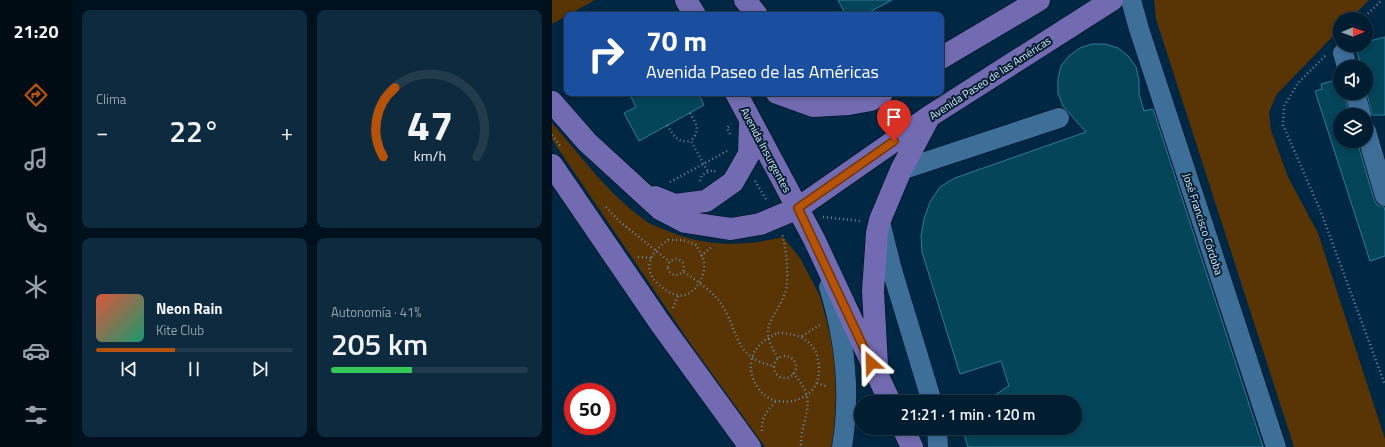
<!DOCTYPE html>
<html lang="es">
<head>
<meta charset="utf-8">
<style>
	body { margin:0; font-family:"Titillium Web",sans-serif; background:#0e2a3e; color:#f1f3f6; height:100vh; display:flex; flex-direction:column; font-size:15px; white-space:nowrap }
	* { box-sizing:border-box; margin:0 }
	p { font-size:13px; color:#95a2ac }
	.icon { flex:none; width:22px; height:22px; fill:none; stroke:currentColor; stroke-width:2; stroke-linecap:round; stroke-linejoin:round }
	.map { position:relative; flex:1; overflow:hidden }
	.sheet { display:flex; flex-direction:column; gap:10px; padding:10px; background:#00101c; width:480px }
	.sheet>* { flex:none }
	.banner { position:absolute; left:12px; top:12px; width:380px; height:84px; border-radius:8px; box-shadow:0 2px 6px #0003,0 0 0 1px #223b4d; background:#1a4fa0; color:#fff; overflow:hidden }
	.needle { width:26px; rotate:89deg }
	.controls { position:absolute; left:781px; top:12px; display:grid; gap:8px }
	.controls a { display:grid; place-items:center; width:40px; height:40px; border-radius:50%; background:#001d32; box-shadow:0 2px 6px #0003,0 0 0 1px #223b4d; font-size:20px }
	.speed { position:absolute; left:12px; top:383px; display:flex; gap:8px; font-size:20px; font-weight:700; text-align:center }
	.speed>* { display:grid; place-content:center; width:52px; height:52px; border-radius:50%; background:#001d32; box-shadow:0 2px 6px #0003,0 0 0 1px #223b4d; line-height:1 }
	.speed .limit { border:6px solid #d22; background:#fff; color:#111 }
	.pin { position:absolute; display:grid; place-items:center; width:34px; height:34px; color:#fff; margin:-41px -17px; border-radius:50% 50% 50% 0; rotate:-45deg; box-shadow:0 0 4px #0007 }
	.pin .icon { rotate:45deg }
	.me { position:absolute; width:44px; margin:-22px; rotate:335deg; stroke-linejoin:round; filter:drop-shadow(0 0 3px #0008) }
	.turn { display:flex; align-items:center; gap:14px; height:84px; padding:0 16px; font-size:18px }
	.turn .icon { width:52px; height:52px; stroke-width:2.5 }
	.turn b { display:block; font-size:28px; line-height:34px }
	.big { font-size:30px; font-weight:600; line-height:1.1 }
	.sheet .tile { flex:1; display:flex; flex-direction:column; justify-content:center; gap:6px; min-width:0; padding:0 14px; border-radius:8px; background:#0e2a3e }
	.sheet .dial { align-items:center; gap:0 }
	.dial svg { height:104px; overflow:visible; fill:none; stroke:#223b4d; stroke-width:7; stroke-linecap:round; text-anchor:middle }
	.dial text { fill:#f1f3f6; stroke:none }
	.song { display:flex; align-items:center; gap:12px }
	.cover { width:48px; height:48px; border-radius:6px; background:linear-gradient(135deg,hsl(10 70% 55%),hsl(160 70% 35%)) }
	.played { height:4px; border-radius:2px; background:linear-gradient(90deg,#b45309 40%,#223b4d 40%) }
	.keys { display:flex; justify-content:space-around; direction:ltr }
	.heat { display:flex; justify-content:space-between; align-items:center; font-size:22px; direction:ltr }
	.charge { height:6px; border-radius:3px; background:linear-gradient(90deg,#34c759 41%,#223b4d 0) }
	.sheet .tiles { flex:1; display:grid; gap:10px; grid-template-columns:repeat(2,1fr) }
	.trip { position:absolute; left:302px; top:395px; width:228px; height:40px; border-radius:20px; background:#001d32; box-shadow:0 2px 6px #0003,0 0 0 1px #223b4d; font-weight:600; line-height:40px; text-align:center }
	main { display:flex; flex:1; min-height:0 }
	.dock { display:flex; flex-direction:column; width:72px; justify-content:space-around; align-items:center; background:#000c14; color:#95a2ac }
	.dock .icon { width:28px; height:28px }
	.dock .active { color:#b45309 }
	.dock b { font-size:18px; color:#f1f3f6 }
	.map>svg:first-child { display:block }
	.green { fill:#593404 }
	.building { fill:#04455a; stroke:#307b97 }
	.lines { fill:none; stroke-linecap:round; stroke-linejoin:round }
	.minor-casing { stroke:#000f22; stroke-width:21 }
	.major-casing { stroke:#000f22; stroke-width:23 }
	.path { stroke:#69879e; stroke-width:2.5; stroke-dasharray:1 3; stroke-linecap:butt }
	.minor { stroke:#3e6f99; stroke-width:20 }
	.major { stroke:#726bb1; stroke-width:22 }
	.route-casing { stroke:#753606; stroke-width:10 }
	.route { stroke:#b45309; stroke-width:7 }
	.labels { text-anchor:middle; stroke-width:4; stroke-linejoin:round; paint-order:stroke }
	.street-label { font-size:11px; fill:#d7ebfe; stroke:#041d31 }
</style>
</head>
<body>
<main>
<nav class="dock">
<b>21:20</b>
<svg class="icon active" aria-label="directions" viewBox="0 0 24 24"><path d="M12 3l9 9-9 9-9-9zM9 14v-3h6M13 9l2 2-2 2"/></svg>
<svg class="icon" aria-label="music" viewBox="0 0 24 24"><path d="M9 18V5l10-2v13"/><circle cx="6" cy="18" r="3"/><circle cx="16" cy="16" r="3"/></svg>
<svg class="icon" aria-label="phone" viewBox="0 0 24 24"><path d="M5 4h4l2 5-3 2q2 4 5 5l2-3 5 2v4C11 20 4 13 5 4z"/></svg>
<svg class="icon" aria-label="climate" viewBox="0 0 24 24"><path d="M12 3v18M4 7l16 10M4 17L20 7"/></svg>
<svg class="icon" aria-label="car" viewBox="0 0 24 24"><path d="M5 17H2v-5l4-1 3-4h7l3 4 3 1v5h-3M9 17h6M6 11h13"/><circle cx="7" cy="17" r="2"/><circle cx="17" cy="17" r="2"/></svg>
<svg class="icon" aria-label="filters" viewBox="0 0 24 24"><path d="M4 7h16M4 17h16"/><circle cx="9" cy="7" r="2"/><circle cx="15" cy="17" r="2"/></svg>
</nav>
<section class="sheet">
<div class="tiles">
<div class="tile"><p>Clima</p>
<div class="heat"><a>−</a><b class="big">22°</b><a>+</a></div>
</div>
<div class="tile dial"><svg viewBox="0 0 100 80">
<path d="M14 69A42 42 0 1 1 86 69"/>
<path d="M14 69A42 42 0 0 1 23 16" stroke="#b45309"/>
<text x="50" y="56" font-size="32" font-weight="700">47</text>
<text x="50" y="72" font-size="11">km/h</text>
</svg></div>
<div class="tile">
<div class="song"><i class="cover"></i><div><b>Neon Rain</b><p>Kite Club</p></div></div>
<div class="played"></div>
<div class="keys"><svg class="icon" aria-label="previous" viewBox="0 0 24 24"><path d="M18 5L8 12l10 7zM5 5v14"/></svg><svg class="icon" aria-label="pause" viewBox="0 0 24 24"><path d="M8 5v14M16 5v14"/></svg><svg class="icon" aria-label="next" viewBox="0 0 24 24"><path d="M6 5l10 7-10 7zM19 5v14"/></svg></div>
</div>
<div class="tile"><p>Autonomía · 41%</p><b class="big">205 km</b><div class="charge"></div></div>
</div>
</section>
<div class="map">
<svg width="833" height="447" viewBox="0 0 833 447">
	<rect width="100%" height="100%" fill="#002743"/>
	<path class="green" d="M0,0H43L0,24Z
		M602,0H817L798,19H788V29L725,94L717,112L719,130L736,177L766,233L833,439V447H742L604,19Z
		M0,123C29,156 57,195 93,220C97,224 104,226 109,228C149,247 190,247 231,237L248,258L268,296L283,352L286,376L281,447H213L138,343L5,147L0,139Z"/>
	<path class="building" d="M286,0H340L312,15H294Z
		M833,37V115H820L814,90V67H809L805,51L813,49L812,45H814V42Z
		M540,44H553L566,48L576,56L584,67L587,80V94L592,111L601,109L711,447H416L410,428H523V402H432L457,386L449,361L408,374L370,252L369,236L372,219L378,202L388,187L403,178L534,132L511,106L506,93V79L509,66L517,56L528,48Z
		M788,79V93H792L797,115H788V141H805L822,199L825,205L832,207L833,211V256L818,261L763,91L770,89L769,84Z
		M77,93H146L152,105L87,141L72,113L84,107Z"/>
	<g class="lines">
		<defs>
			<path id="minor" d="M579,0L587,29L724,447
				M791,53L795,67
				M803,93L809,115
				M814,131L833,196
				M349,170L507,118
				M329,226L340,270L380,402
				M277,287C293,339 299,393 290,447
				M385,428L386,447"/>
			<path id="major" d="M134,0L143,15
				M193,0L205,15
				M389,58L487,0
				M184,93L262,239L338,402
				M225,93L261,106L297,104L319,100L330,93
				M0,102L35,142L108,209L133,222L159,226L179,229L208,224L246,208L378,116L560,0
				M0,165L108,323L198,447
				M103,197L123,205L154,201L181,182L197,154L198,122
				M325,365L321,291L325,233L328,220L349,170L376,119
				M351,428L360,447"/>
		</defs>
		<use href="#minor" class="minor-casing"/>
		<use href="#major" class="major-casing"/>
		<path class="path" d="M810,19L830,0
			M773,56L746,83L732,106L731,125L769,212L833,385
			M138,113C144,124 149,130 139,141L156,172
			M115,125C122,136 125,143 139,141
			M178,134L175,128L179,124
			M0,135L9,147
			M148,181L150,175L161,170L164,172
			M203,181L215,201
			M118,182L177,150
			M54,207L67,221L118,262
			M271,217L308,221
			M116,240H131L144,245C147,250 151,257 152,262C154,276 142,299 125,295C117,293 112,289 106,284C89,268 100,251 116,240Z
			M149,256L161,246
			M86,257L99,258
			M116 267a8 8 0 1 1 16 0a8 8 0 1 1-16 0Z
			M132,272C148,283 165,294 174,312C188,340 185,357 221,366
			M121,308L126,296
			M226,333C248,333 266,342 267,367C267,372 267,377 265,382C257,403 221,410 207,389C190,365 201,343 226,333Z
			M250,336L268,325
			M222 367a11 11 0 1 1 22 0a11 11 0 1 1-22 0Z
			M226,358C205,325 222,322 233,293C238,282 234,245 230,234
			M241,373C269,404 248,415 249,447
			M265,383L276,387
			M210,431C209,418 215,411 223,402"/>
		<use href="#minor" class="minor"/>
		<use href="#major" class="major"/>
	</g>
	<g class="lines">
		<defs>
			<path id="route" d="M319,363L246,208L342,141"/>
		</defs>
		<use href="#route" class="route-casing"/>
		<use href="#route" class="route"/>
	</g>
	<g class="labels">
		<g class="street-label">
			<text transform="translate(438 78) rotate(-33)" y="4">Avenida Paseo de las Américas</text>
			<text transform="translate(214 150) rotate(62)" y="4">Avenida Insurgentes</text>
			<text transform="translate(651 224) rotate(72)" y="4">José Francisco Córdoba</text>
		</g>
	</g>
</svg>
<div class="controls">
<a><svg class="needle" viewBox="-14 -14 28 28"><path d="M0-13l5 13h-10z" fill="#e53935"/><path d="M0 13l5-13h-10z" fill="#95a2ac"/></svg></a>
<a><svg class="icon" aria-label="sound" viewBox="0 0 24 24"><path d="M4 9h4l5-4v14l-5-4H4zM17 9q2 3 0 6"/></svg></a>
<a><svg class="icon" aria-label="layers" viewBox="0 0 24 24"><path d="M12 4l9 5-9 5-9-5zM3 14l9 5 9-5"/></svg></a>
</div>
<div class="speed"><div class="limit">50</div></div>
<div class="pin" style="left:342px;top:141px;background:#d93025"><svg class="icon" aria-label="arrive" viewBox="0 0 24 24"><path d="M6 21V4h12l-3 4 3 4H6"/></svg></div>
<svg class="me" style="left:319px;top:363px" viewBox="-20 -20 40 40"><path d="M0-17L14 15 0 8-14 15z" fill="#b45309" stroke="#fff" stroke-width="4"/></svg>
<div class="trip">21:21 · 1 min · 120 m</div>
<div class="banner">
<div class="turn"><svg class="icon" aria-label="right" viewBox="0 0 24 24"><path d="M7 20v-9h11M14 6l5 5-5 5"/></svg><div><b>70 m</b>Avenida Paseo de las Américas</div></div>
</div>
</div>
</main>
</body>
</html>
